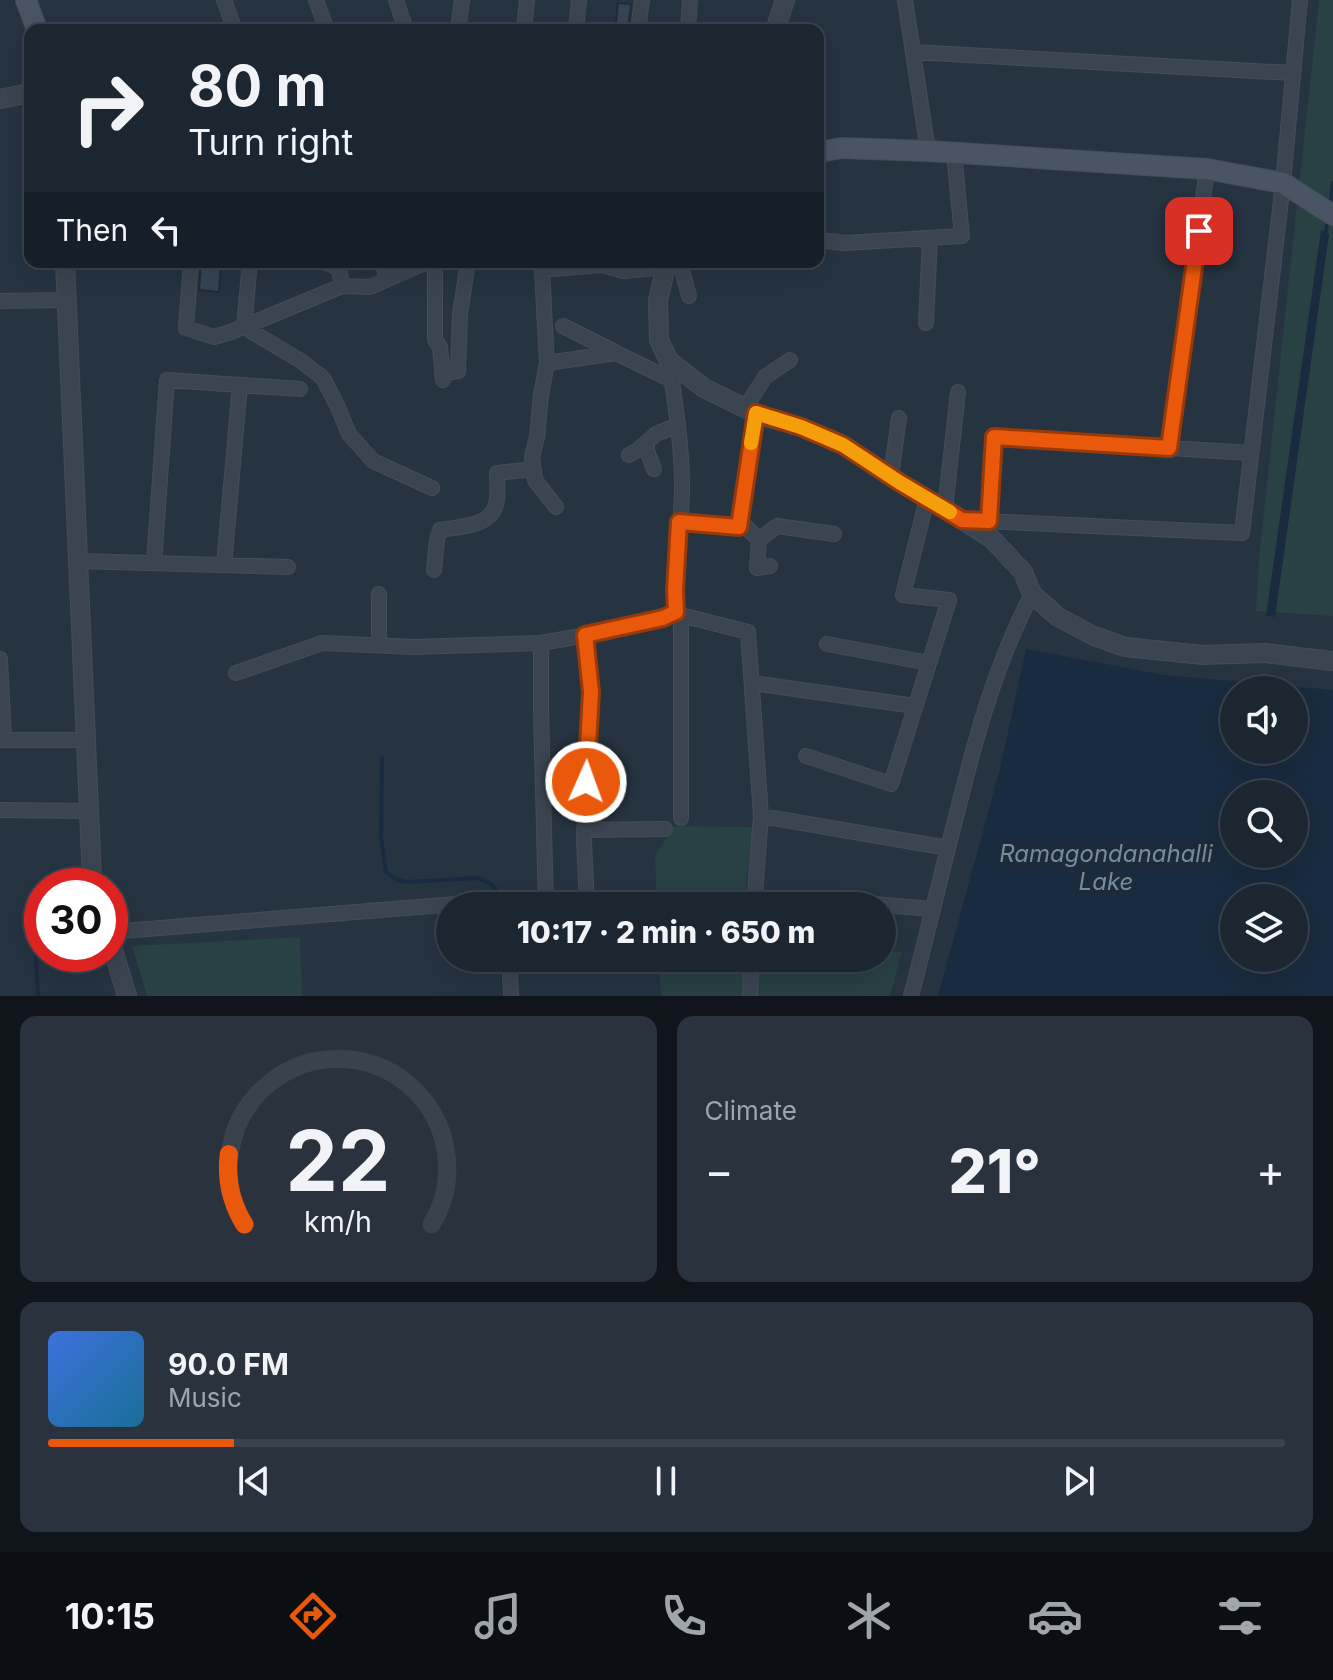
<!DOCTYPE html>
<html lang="en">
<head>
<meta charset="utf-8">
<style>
	body { margin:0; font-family:Inter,sans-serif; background:#29323d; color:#f1f3f6; height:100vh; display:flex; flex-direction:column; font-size:30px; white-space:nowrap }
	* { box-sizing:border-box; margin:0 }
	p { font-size:26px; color:#a0a5ab }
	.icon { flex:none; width:44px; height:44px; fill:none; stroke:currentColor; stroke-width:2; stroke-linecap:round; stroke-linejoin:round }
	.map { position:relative; height:996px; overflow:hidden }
	.side { display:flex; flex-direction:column; gap:20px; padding:20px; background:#0f151b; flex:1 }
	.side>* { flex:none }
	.top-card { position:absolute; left:24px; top:24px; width:800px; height:244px; border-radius:16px; box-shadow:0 8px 32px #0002,0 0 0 2px #3a434d; background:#1c2631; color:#f1f3f6; overflow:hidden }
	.buttons { position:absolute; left:1220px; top:676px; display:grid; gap:16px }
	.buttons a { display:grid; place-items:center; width:88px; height:88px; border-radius:50%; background:#1c2631; box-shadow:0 8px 32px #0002,0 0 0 2px #3a434d; font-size:40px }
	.speed { position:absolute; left:24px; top:868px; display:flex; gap:16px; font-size:40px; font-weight:700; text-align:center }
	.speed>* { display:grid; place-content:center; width:104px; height:104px; border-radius:50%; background:#1c2631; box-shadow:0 8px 32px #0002,0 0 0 2px #3a434d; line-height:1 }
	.speed .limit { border:12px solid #d22; background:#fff; color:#111 }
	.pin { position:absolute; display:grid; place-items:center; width:68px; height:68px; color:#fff; margin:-34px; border-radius:16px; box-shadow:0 4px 12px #0006 }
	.me { position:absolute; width:88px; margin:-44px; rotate:2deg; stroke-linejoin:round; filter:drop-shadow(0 0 6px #0008) }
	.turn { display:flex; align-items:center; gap:28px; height:168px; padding:0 32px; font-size:36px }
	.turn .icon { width:104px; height:104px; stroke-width:2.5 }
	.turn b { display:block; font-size:56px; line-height:68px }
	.then { display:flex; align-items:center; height:76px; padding:0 32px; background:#0003; gap:16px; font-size:30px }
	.big { font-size:60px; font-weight:800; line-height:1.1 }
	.side .widget { flex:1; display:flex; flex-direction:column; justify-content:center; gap:12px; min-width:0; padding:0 28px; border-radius:16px; background:#29323d }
	.side .dial { align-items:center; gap:0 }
	.dial svg { height:208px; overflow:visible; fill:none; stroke:#3a434d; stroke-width:7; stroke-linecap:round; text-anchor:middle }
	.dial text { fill:#f1f3f6; stroke:none }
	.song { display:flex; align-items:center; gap:24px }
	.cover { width:96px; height:96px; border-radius:12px; background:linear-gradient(135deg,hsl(220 70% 55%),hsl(200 70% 35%)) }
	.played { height:8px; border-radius:4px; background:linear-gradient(90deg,#ea580c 15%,#3a434d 15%) }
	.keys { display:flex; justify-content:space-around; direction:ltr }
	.heat { display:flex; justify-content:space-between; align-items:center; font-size:44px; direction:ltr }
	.side .tiles { flex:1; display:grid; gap:20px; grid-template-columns:1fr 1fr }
	.widget:last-child { grid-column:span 2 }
	.trip { position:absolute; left:436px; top:892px; width:460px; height:80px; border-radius:40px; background:#1c2631; box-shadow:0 8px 32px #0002,0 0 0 2px #3a434d; font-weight:800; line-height:80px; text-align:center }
	.tab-bar { display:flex; height:128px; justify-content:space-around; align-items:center; background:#0b0f14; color:#a0a5ab }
	.tab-bar .icon { width:56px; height:56px }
	.tab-bar .on { color:#ea580c }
	.tab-bar b { font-size:36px; color:#f1f3f6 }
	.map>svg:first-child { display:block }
	.green { fill:#284142 }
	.water { fill:#192b40; fill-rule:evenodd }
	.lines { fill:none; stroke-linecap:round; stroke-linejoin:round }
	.stream { stroke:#192b40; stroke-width:4 }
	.building { fill:#364555; stroke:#212c38; stroke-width:2 }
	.minor-casing { stroke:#444e5a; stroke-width:16 }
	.tertiary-casing { stroke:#444e5a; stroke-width:20 }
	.secondary-casing { stroke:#444e5a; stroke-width:22 }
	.minor { stroke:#3b4551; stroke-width:14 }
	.tertiary { stroke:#3b4551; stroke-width:18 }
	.secondary { stroke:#495464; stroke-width:20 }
	.route-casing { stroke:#983908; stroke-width:20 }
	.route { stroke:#ea580c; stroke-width:14 }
	.slow { stroke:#f59e0b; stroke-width:14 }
	.labels { text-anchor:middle; stroke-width:8; stroke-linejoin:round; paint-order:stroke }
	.water-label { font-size:24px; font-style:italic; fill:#718ca9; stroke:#1f2a36 }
</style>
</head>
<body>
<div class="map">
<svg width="1333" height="996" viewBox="0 0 1333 996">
	<rect width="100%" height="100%" fill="#263341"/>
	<path class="green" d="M1319,0H1333V616L1256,611L1259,557Z
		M674,826L753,827L744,906H657L655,856Z
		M300,937L302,996H147L132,946Z
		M882,951L902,952L890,996H661L659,958H882Z"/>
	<path class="water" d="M1321,230L1329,234L1275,617L1266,616Z
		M1026,649L1164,675L1333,690V996H938L1000,769ZM1234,690H1294V750H1234ZM1234,794H1294V854H1234ZM1234,898H1294V958H1234Z"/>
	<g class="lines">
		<path class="stream" d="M1330,206L1333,183
			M1325,237L1328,218
			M382,758L381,837L386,872L397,880L407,882L478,878L491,884L497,891V895
			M36,956L38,996
			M502,958L504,992"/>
	</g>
	<path class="building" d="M618,3L631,4L628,30H615Z
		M201,264L221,265L219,292L199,290Z"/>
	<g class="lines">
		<defs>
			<path id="minor" d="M224,0L235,30
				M316,0L327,30
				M396,0L406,30
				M905,0L928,151
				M458,30L462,0
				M524,30L527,0
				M576,30L579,0
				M638,30L642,0
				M688,30L690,0
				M913,52L1292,73
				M818,240L845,243L962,236L954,153
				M191,262L186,328L214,337L231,332L342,286L370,287L427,262
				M324,262L339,268L342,286
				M383,262L386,280
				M435,262V340L440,347L443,380
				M680,262L689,296
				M543,264L542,270L601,265L624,271L666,267
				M542,270L547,363L616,353L672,380
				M0,301L67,300
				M926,323L930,238
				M563,326L615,352
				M244,327L301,361L323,378L337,405L349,434L373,461L432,488
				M244,327L250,262
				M547,363L541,395L537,437L532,457L535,480L556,507
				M443,374L458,371L460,314L468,262
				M745,408L765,377L790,360
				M647,442V451L654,469
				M1169,448L1207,169
				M629,455L639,449L656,434L678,425
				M891,476L899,418
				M945,509L958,392
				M963,520L1242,533L1283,183L1300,0
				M989,521L994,437L1250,453
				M679,522L746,527L759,540L777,526L834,534
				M739,527L756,413
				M759,540L757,568L770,566
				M78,561L288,567
				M154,563L167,380L300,389
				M224,565L240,385
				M434,570L437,540L440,530C463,526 494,527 497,499C498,490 497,481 497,473L534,469
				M379,594V645
				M673,613L748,632L761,816L948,848
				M681,615V818
				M585,635L591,692L584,840L587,906
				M541,643V711L546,906
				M827,644L929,663
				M0,659L4,740
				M236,673L322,643L414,647L541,643L604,632L663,618L676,612C674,570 682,528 682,486C682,444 675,403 669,361
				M752,683L915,706
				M0,740H86
				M806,756L891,784L949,600L903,595L927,499
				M0,810L89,811
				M584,830L665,829
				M827,900L932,909
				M754,906L761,816
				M110,932L505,900V906
				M509,958L511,996
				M509,962L635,960
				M750,996L751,958
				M911,996C928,931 943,866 960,801C978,729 998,659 1032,594"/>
			<path id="tertiary" d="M775,30L785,0
				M0,99L30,93
				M65,262L92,879L94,886
				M667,262L658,300L659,340L669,361L704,388L759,415L801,427L843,445L899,482L945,509L991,538L1023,572L1032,594L1058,617L1094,636L1125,647L1203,655L1265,653L1333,661
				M110,940L127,996"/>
			<path id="secondary" d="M26,0L37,30
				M818,152L842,148L928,151L1207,169L1283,183L1333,215"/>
		</defs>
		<use href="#minor" class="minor-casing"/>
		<use href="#tertiary" class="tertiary-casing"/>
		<use href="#secondary" class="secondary-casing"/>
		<use href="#minor" class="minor"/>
		<use href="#tertiary" class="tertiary"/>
		<use href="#secondary" class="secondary"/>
	</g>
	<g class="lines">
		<defs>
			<path id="route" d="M586,782L591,692L585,635L663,618L676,612L675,590L679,522L739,527L756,413L801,427L843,445L899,482L962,520L989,521L994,437L1169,448L1199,231"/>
		</defs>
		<use href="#route" class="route-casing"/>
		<use href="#route" class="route"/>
		<path class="slow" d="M751,443L756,413L801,427L843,445L899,482L950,512"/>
	</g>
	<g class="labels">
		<g class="water-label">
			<text x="1106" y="862">Ramagondanahalli<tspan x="1106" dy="28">Lake</tspan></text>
		</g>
	</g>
</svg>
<div class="buttons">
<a><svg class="icon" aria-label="sound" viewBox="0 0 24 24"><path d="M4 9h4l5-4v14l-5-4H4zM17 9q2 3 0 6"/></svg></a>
<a><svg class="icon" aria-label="search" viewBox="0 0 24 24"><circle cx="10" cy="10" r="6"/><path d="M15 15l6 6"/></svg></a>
<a><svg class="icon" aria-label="layers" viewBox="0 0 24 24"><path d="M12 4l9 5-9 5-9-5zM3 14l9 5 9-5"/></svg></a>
</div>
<div class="speed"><div class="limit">30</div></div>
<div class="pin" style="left:1199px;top:231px;background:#d93025"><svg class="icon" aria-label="arrive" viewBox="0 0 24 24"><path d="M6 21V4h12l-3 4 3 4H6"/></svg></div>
<svg class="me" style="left:586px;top:782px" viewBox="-20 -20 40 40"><circle r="17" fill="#ea580c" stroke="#fff" stroke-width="3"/><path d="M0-11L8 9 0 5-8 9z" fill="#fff"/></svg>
<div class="trip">10:17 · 2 min · 650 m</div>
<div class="top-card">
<div class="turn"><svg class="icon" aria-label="right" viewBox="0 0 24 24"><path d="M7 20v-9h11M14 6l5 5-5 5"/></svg><div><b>80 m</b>Turn right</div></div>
<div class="then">Then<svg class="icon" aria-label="left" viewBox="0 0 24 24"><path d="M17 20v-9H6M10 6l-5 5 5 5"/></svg></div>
</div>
</div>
<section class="side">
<div class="tiles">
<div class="widget dial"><svg viewBox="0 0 100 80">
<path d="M14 69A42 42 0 1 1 86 69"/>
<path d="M14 69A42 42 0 0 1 8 42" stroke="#ea580c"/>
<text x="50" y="56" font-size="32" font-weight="700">22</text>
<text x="50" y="72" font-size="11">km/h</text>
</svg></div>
<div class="widget"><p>Climate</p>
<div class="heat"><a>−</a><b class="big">21°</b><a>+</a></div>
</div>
<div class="widget">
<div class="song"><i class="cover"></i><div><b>90.0 FM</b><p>Music</p></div></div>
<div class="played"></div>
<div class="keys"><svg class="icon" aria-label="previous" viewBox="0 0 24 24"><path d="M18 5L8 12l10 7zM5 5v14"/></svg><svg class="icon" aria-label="pause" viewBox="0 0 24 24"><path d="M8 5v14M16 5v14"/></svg><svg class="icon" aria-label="next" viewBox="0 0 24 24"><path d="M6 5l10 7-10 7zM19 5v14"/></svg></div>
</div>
</div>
</section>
<nav class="tab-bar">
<b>10:15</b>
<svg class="icon on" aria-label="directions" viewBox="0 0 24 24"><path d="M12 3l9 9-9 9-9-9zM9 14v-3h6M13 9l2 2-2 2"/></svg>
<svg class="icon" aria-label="music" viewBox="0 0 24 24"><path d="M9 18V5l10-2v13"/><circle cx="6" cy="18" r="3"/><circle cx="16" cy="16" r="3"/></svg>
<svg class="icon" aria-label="phone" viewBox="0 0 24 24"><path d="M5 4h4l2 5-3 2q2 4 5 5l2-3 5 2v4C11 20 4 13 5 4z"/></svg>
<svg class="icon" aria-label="climate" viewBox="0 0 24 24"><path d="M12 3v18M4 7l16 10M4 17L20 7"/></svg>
<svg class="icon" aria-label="car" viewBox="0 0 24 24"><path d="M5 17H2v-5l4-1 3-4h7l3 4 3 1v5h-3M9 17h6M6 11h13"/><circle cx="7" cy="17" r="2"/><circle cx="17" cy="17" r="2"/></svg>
<svg class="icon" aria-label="filters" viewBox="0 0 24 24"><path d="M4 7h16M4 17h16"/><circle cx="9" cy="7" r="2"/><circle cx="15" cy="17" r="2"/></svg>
</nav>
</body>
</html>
